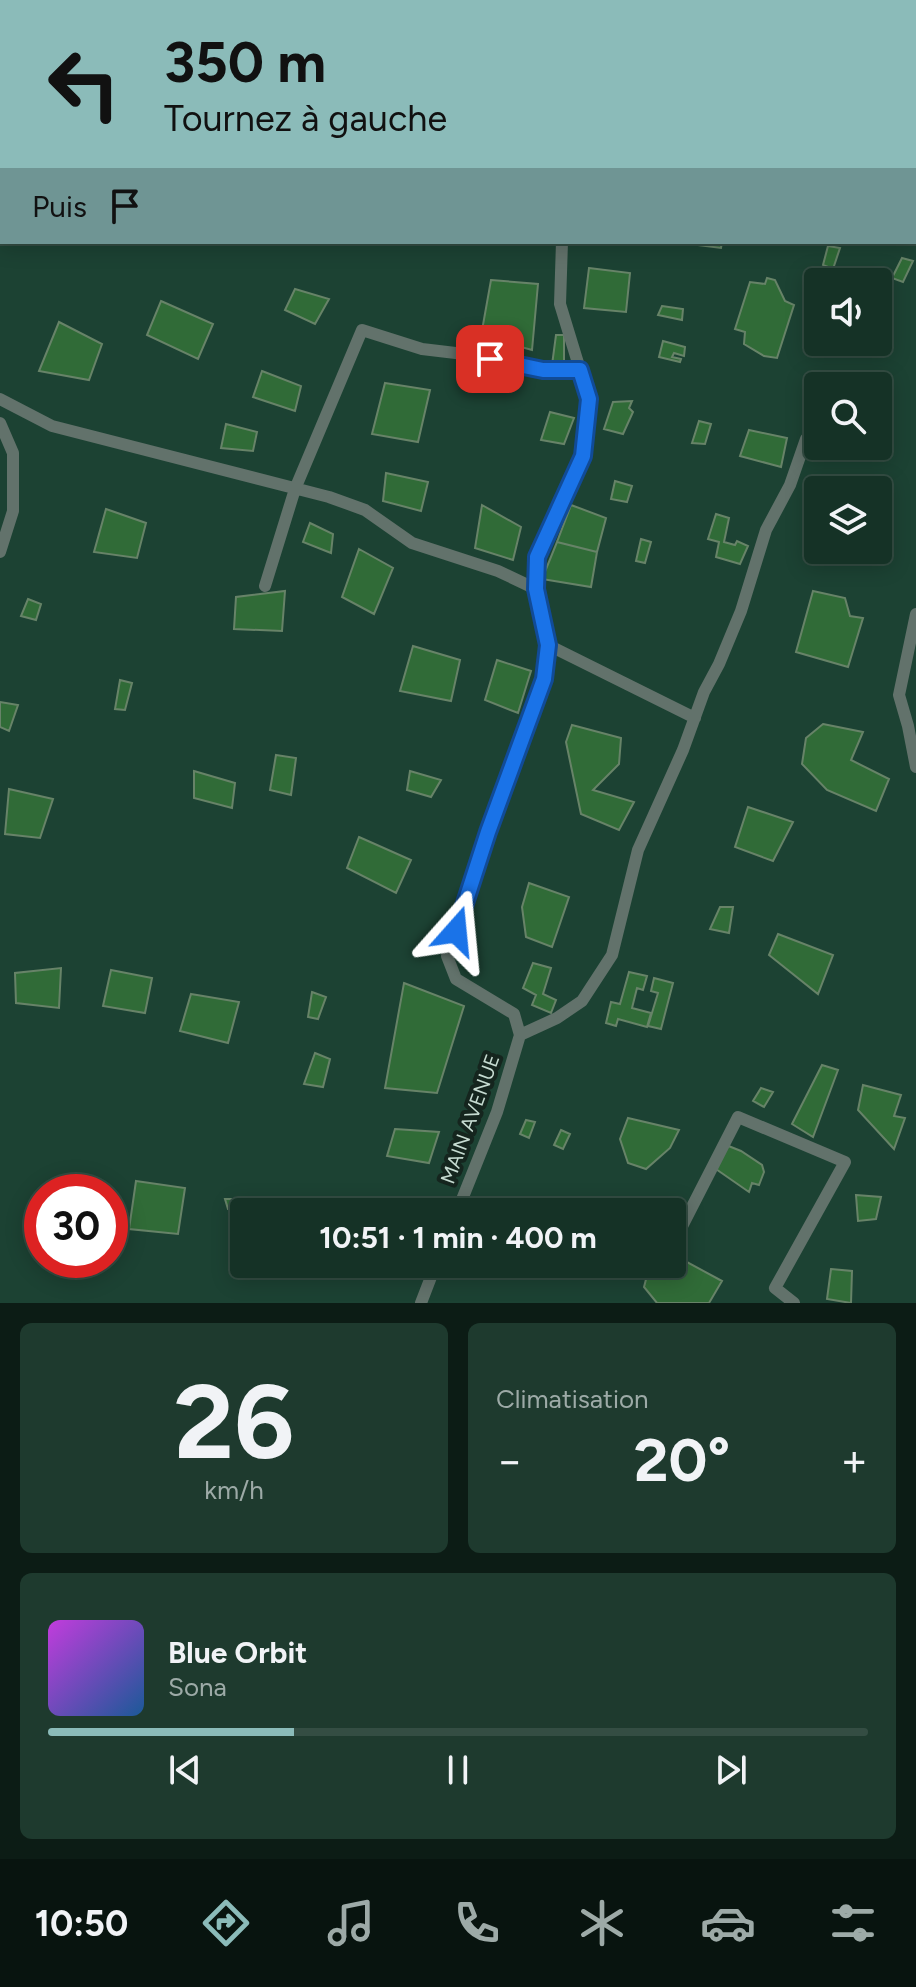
<!DOCTYPE html>
<html lang="fr">
<head>
<meta charset="utf-8">
<style>
	body { margin:0; font-family:Figtree,sans-serif; background:#1e3a2e; color:#f1f3f6; height:100vh; display:flex; flex-direction:column; font-size:30px; white-space:nowrap }
	* { box-sizing:border-box; margin:0 }
	p { font-size:26px; color:#9daaa7 }
	.icon { flex:none; width:44px; height:44px; fill:none; stroke:currentColor; stroke-width:2; stroke-linecap:round; stroke-linejoin:round }
	.map { position:relative; height:1303px; overflow:hidden }
	.drawer { display:flex; flex-direction:column; gap:20px; padding:20px; background:#0c1c15; flex:1 }
	.drawer>* { flex:none }
	.hud { position:absolute; left:0px; top:0px; width:916px; height:244px; box-shadow:0 4px 20px #0003,0 0 0 2px #344d43; background:#8bbbb9; color:#111; overflow:hidden }
	.buttons { position:absolute; left:804px; top:268px; display:grid; gap:16px }
	.buttons a { display:grid; place-items:center; width:88px; height:88px; border-radius:8px; background:#153226; box-shadow:0 4px 20px #0003,0 0 0 2px #344d43; font-size:40px }
	.speed { position:absolute; left:24px; top:1174px; display:flex; gap:16px; font-size:40px; font-weight:700; text-align:center }
	.speed>* { display:grid; place-content:center; width:104px; height:104px; border-radius:50%; background:#153226; box-shadow:0 4px 20px #0003,0 0 0 2px #344d43; line-height:1 }
	.speed .limit { border:12px solid #d22; background:#fff; color:#111 }
	.pin { position:absolute; display:grid; place-items:center; width:68px; height:68px; color:#fff; margin:-34px; border-radius:16px; box-shadow:0 4px 12px #0006 }
	.me { position:absolute; width:88px; margin:-44px; rotate:18deg; stroke-linejoin:round; filter:drop-shadow(0 0 6px #0008) }
	.turn { display:flex; align-items:center; gap:28px; height:168px; padding:0 32px; font-size:36px }
	.turn .icon { width:104px; height:104px; stroke-width:2.5 }
	.turn b { display:block; font-size:56px; line-height:68px }
	.then { display:flex; align-items:center; height:76px; padding:0 32px; background:#0003; gap:16px; font-size:30px }
	.big { font-size:60px; font-weight:700; line-height:1.1 }
	.drawer .card { flex:1; display:flex; flex-direction:column; justify-content:center; gap:12px; min-width:0; padding:0 28px; border-radius:12px; background:#1e3a2e }
	.drawer .dial { align-items:center; gap:0 }
	.dial b { font-size:104px; line-height:1 }
	.song { display:flex; align-items:center; gap:24px }
	.cover { width:96px; height:96px; border-radius:12px; background:linear-gradient(135deg,hsl(290 70% 55%),hsl(210 70% 35%)) }
	.played { height:8px; border-radius:4px; background:linear-gradient(90deg,#8bbbb9 30%,#344d43 30%) }
	.keys { display:flex; justify-content:space-around; direction:ltr }
	.heat { display:flex; justify-content:space-between; align-items:center; font-size:44px; direction:ltr }
	.drawer .tiles { flex:1; display:grid; gap:20px; grid-template-columns:1fr 1fr }
	.card:last-child { grid-column:span 2 }
	.trip { position:absolute; left:230px; top:1198px; width:456px; height:80px; border-radius:8px; background:#153226; box-shadow:0 4px 20px #0003,0 0 0 2px #344d43; font-weight:700; line-height:80px; text-align:center }
	.tab-bar { display:flex; height:128px; justify-content:space-around; align-items:center; background:#08140f; color:#9daaa7 }
	.tab-bar .icon { width:56px; height:56px }
	.tab-bar .current { color:#8bbbb9 }
	.tab-bar b { font-size:36px; color:#f1f3f6 }
	.map>svg:first-child { display:block }
	.building { fill:#306b37; stroke:#678368; stroke-width:2 }
	.lines { fill:none; stroke-linecap:round; stroke-linejoin:round }
	.minor { stroke:#62726b; stroke-width:12 }
	.route-casing { stroke:#114b97; stroke-width:20 }
	.route { stroke:#1a73e8; stroke-width:14 }
	.labels { text-anchor:middle; stroke-width:8; stroke-linejoin:round; paint-order:stroke }
	.street-label { font-size:20px; fill:#c6dbd1; stroke:#15251e }
</style>
</head>
<body>
<div class="map">
<svg width="916" height="1303" viewBox="0 0 916 1303">
	<rect width="100%" height="100%" fill="#1c4233"/>
	<path class="building" d="M0,136L2,138V190L0,189Z
		M698,242H722L721,248L697,245Z
		M828,246L840,248L833,269L823,265Z
		M902,258L913,261L903,282L892,278Z
		M589,268L630,273L626,312L584,308Z
		M767,278L775,280L785,301L794,305L777,358L764,356L744,344L745,332L735,329L750,282L765,284Z
		M491,280L538,284L532,350L481,336Z
		M295,289L329,299L315,324L285,310Z
		M161,301L213,324L198,359L147,335Z
		M662,306L683,309L682,320L658,315Z
		M59,322L102,344L89,380L39,371Z
		M556,335H564V364L552,365Z
		M663,341L685,347L684,356L674,353L672,357L681,359L680,362L659,357Z
		M262,371L301,386L295,411L253,397Z
		M385,383L430,390L418,442L372,434Z
		M632,401L629,408L633,412L623,434L604,429L613,402Z
		M550,412L574,418L564,444L541,440Z
		M699,421L711,424L705,444L692,443Z
		M226,424L257,432L253,451L221,448Z
		M749,430L787,438L781,467L740,456Z
		M386,473L428,482L421,511L383,501Z
		M615,481L632,486L627,502L611,499Z
		M836,482L845,485L874,484L888,488L878,528V490H834Z
		M482,505L521,527L513,560L475,548Z
		M571,505L606,518L597,552L557,542Z
		M106,509L146,523L137,558L94,552Z
		M716,514L729,518L724,542L735,545L737,541L748,546L740,564L716,557L719,542L708,539Z
		M310,523L333,534L331,553L303,542Z
		M641,539L651,542L645,563L636,561Z
		M557,542L597,552L591,587L542,579Z
		M359,549L393,568L374,614L342,597Z
		M285,591L282,631L234,629L236,597Z
		M813,591L845,598L850,616L863,618L848,667L796,652Z
		M28,599L41,604L36,620L21,616Z
		M413,646L460,660L451,701L400,691Z
		M497,660L531,671L518,713L485,700Z
		M120,680L132,683L125,710L115,709Z
		M0,702L18,705L9,731L0,727Z
		M823,724L863,732L851,760L889,779L876,811L827,790L802,764L806,738Z
		M572,725L621,738L619,764L593,790L634,802L619,830L581,814L566,742Z
		M276,755L296,758L291,795L270,790Z
		M194,771L235,783L232,808L194,798Z
		M410,771L441,780L431,797L407,790Z
		M9,789L53,799L40,838L5,834Z
		M748,807L793,822L773,861L735,847Z
		M359,837L411,860L396,893L347,868Z
		M529,883L569,897L552,947L526,937L522,907Z
		M720,907H733L729,933L710,929Z
		M778,934L833,955L818,994L769,955Z
		M533,963L551,968L543,994L556,1000L551,1013L532,1005L536,995L523,988Z
		M61,968L59,1008L16,1003L15,973Z
		M111,970L152,978L145,1013L103,1006Z
		M629,972L647,976L643,990L637,988L632,1008L651,1013L647,1027L618,1019L616,1026L606,1023L611,1002L620,1004Z
		M654,978L673,983L661,1029L648,1026L658,993L651,991Z
		M404,983L464,1006L437,1093L385,1088Z
		M312,992L326,997L318,1019L308,1017Z
		M191,994L239,1002L228,1043L180,1031Z
		M315,1053L330,1059L323,1087L304,1084Z
		M822,1065L838,1070L813,1137L792,1124Z
		M863,1085L901,1095L894,1116L905,1118L894,1149L858,1110Z
		M761,1088L773,1092L764,1107L753,1101Z
		M628,1118L679,1130L670,1148L646,1169L628,1163L620,1139Z
		M526,1120L535,1122L529,1138L520,1134Z
		M395,1129L439,1132L429,1163L387,1156Z
		M561,1130L570,1134L563,1149L554,1145Z
		M726,1145L741,1151L762,1165L764,1172L759,1185L752,1183L749,1192L713,1167Z
		M136,1181L185,1188L178,1234L129,1229Z
		M856,1195L881,1197L876,1219L858,1221Z
		M225,1199H249L250,1211L228,1209Z
		M672,1254L722,1281L709,1303H657L644,1287L650,1264H672Z
		M276,1264H315L316,1269L276,1275Z
		M831,1269L852,1271L851,1303L827,1299Z"/>
	<g class="lines">
		<path class="minor" d="M215,0L218,2
			M512,2L513,0
			M914,191L916,186
			M914,204L916,205
			M0,399L52,426L329,497L365,510L412,543L498,571L536,589
			M0,423L13,453V511L0,552
			M265,586L295,489L362,330L422,349L464,354L543,370H580
			M916,614L899,695L908,726L916,767
			M548,645L695,718
			M520,1035L557,1018L582,1001L612,955L638,850L683,750L704,692L719,664L741,611L766,530L790,485L806,439
			M457,1212L497,1112L520,1035L514,1014L456,979L447,956L488,832L544,679L548,645L536,589L537,557L583,456L589,399L560,304L562,242
			M673,1244L738,1117L845,1162L775,1288L794,1303
			M421,1303L436,1264"/>
	</g>
	<g class="lines">
		<defs>
			<path id="route" d="M456,931L488,832L544,679L548,645L536,589L537,557L583,456L589,399L580,370H543L490,359"/>
		</defs>
		<use href="#route" class="route-casing"/>
		<use href="#route" class="route"/>
	</g>
	<g class="labels">
		<g class="street-label">
			<text transform="translate(470 1119) rotate(-70)" y="7">MAIN AVENUE</text>
		</g>
	</g>
</svg>
<div class="buttons">
<a><svg class="icon" aria-label="sound" viewBox="0 0 24 24"><path d="M4 9h4l5-4v14l-5-4H4zM17 9q2 3 0 6"/></svg></a>
<a><svg class="icon" aria-label="search" viewBox="0 0 24 24"><circle cx="10" cy="10" r="6"/><path d="M15 15l6 6"/></svg></a>
<a><svg class="icon" aria-label="layers" viewBox="0 0 24 24"><path d="M12 4l9 5-9 5-9-5zM3 14l9 5 9-5"/></svg></a>
</div>
<div class="speed"><div class="limit">30</div></div>
<div class="pin" style="left:490px;top:359px;background:#d93025"><svg class="icon" aria-label="arrive" viewBox="0 0 24 24"><path d="M6 21V4h12l-3 4 3 4H6"/></svg></div>
<svg class="me" style="left:456px;top:931px" viewBox="-20 -20 40 40"><path d="M0-17L14 15 0 8-14 15z" fill="#1a73e8" stroke="#fff" stroke-width="4"/></svg>
<div class="trip">10:51 · 1 min · 400 m</div>
<div class="hud">
<div class="turn"><svg class="icon" aria-label="left" viewBox="0 0 24 24"><path d="M17 20v-9H6M10 6l-5 5 5 5"/></svg><div><b>350 m</b>Tournez à gauche</div></div>
<div class="then">Puis<svg class="icon" aria-label="arrive" viewBox="0 0 24 24"><path d="M6 21V4h12l-3 4 3 4H6"/></svg></div>
</div>
</div>
<section class="drawer">
<div class="tiles">
<div class="card dial"><b>26</b><p>km/h</p></div>
<div class="card"><p>Climatisation</p>
<div class="heat"><a>−</a><b class="big">20°</b><a>+</a></div>
</div>
<div class="card">
<div class="song"><i class="cover"></i><div><b>Blue Orbit</b><p>Sona</p></div></div>
<div class="played"></div>
<div class="keys"><svg class="icon" aria-label="previous" viewBox="0 0 24 24"><path d="M18 5L8 12l10 7zM5 5v14"/></svg><svg class="icon" aria-label="pause" viewBox="0 0 24 24"><path d="M8 5v14M16 5v14"/></svg><svg class="icon" aria-label="next" viewBox="0 0 24 24"><path d="M6 5l10 7-10 7zM19 5v14"/></svg></div>
</div>
</div>
</section>
<nav class="tab-bar">
<b>10:50</b>
<svg class="icon current" aria-label="directions" viewBox="0 0 24 24"><path d="M12 3l9 9-9 9-9-9zM9 14v-3h6M13 9l2 2-2 2"/></svg>
<svg class="icon" aria-label="music" viewBox="0 0 24 24"><path d="M9 18V5l10-2v13"/><circle cx="6" cy="18" r="3"/><circle cx="16" cy="16" r="3"/></svg>
<svg class="icon" aria-label="phone" viewBox="0 0 24 24"><path d="M5 4h4l2 5-3 2q2 4 5 5l2-3 5 2v4C11 20 4 13 5 4z"/></svg>
<svg class="icon" aria-label="climate" viewBox="0 0 24 24"><path d="M12 3v18M4 7l16 10M4 17L20 7"/></svg>
<svg class="icon" aria-label="car" viewBox="0 0 24 24"><path d="M5 17H2v-5l4-1 3-4h7l3 4 3 1v5h-3M9 17h6M6 11h13"/><circle cx="7" cy="17" r="2"/><circle cx="17" cy="17" r="2"/></svg>
<svg class="icon" aria-label="filters" viewBox="0 0 24 24"><path d="M4 7h16M4 17h16"/><circle cx="9" cy="7" r="2"/><circle cx="15" cy="17" r="2"/></svg>
</nav>
</body>
</html>
